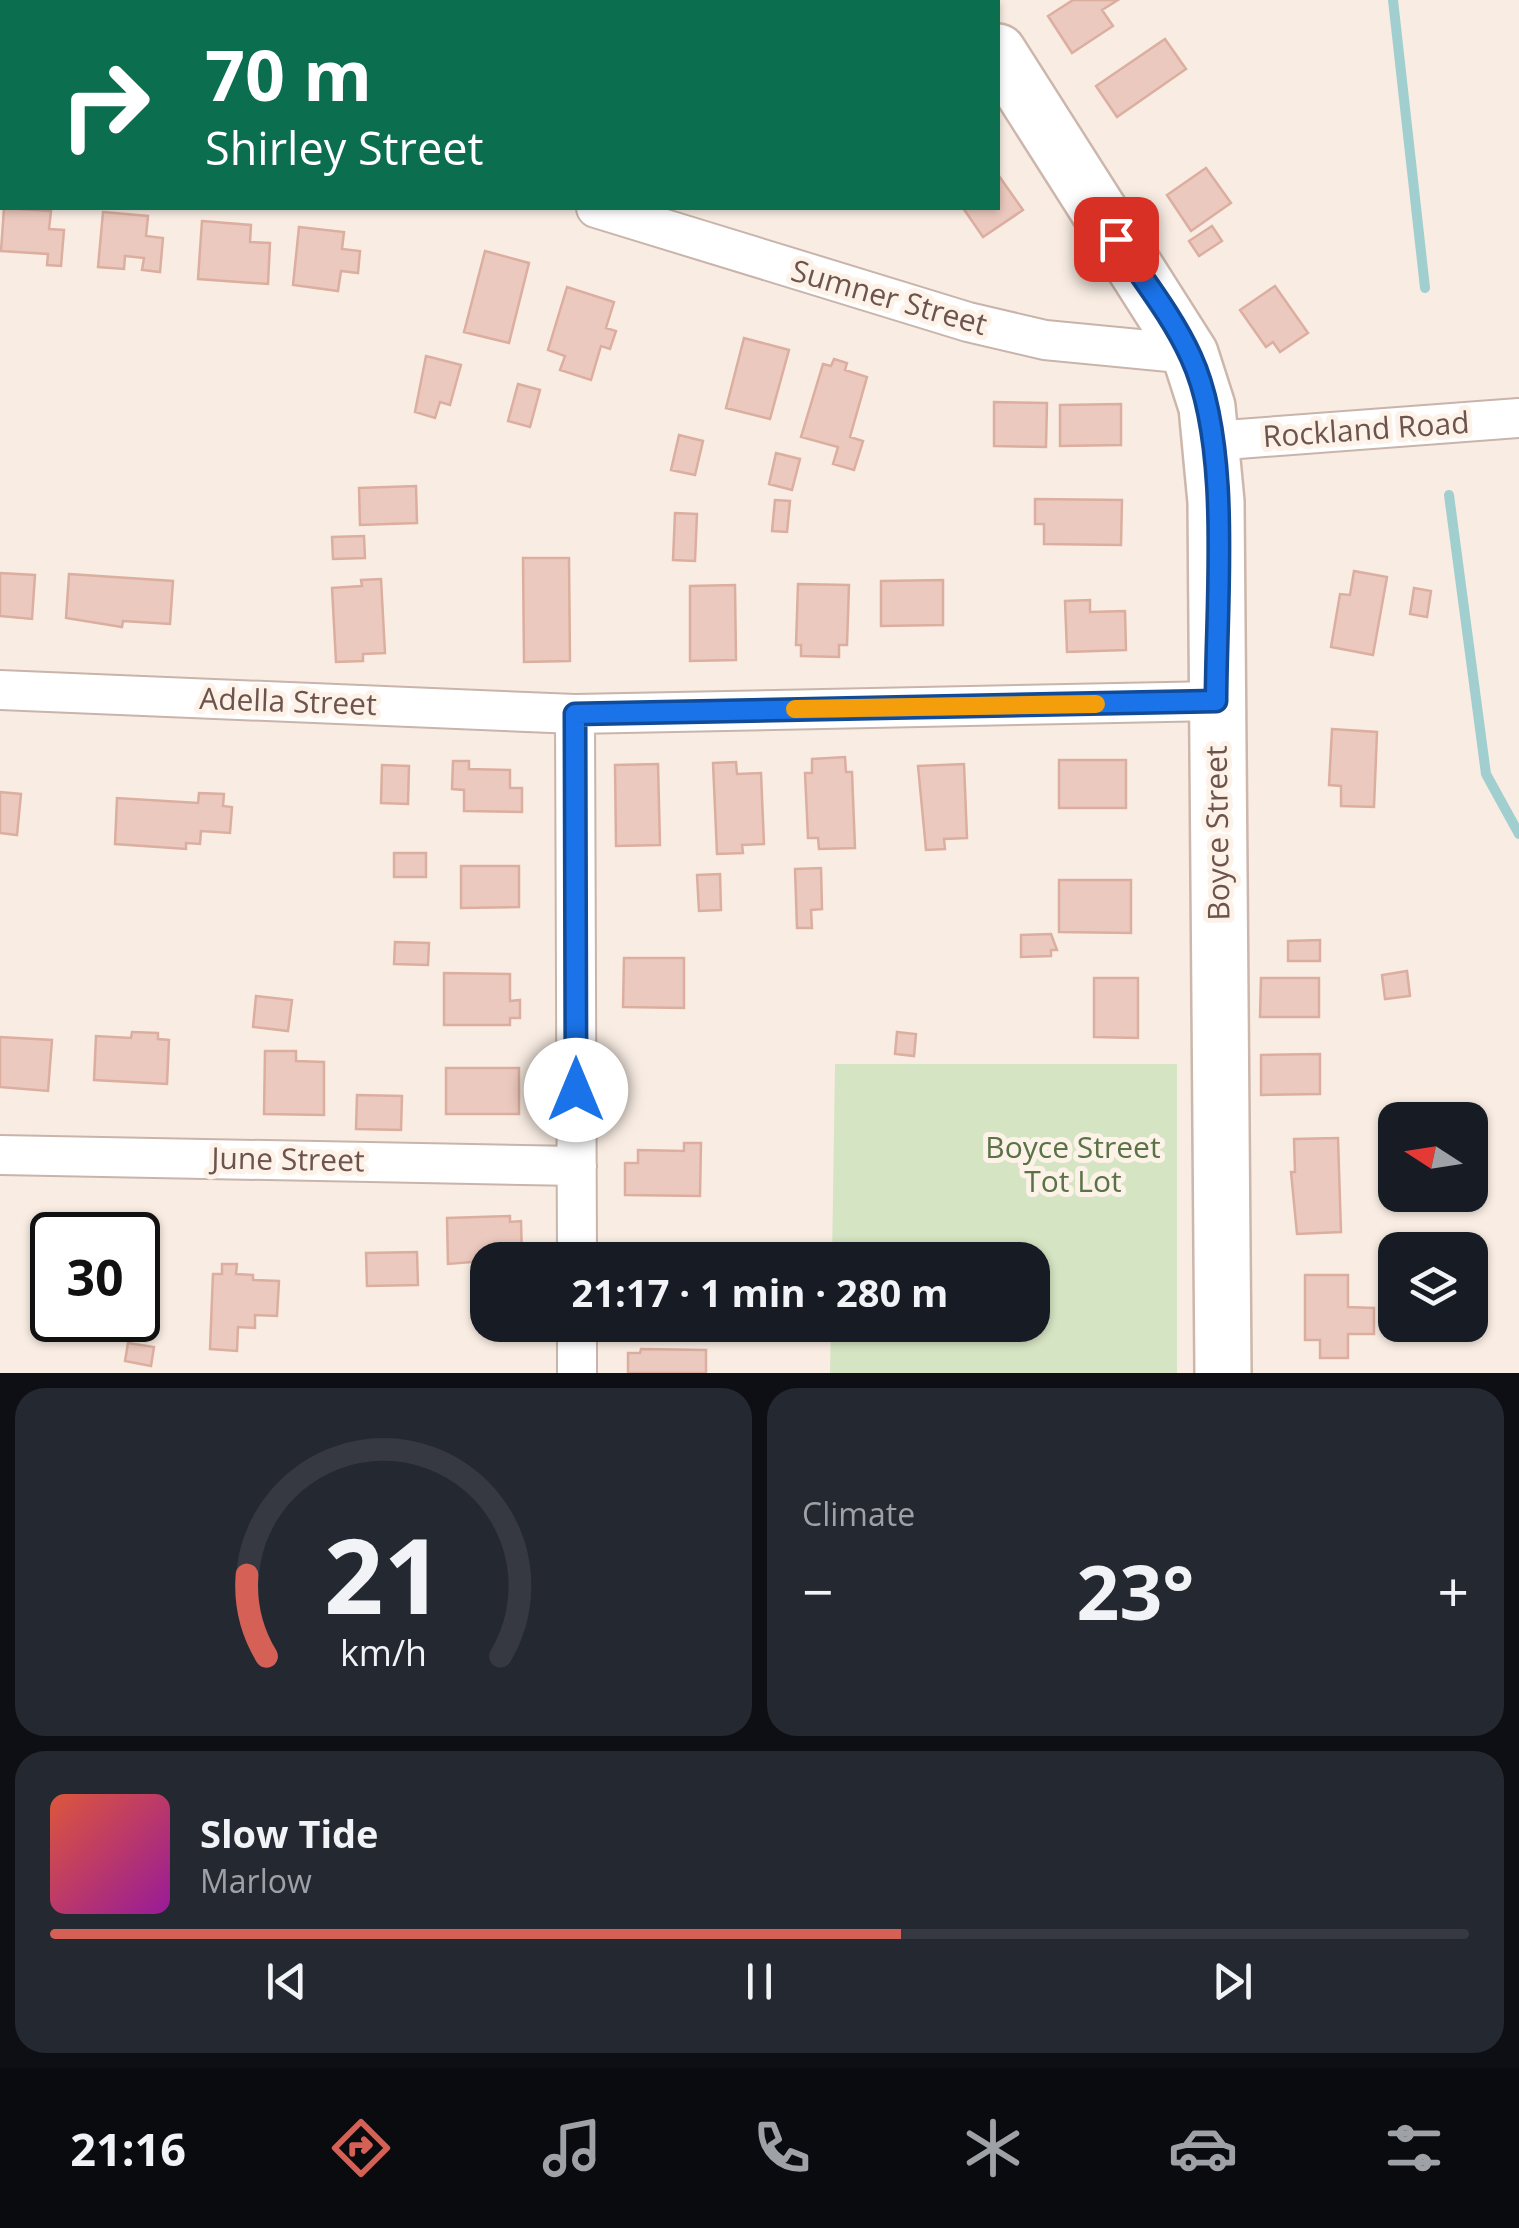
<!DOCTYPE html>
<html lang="en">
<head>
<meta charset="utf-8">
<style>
	body { margin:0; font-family:"Open Sans",sans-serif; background:#242831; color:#f1f3f6; height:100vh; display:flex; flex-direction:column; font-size:38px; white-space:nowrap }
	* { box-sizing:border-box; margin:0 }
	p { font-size:32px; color:#9ea1a6 }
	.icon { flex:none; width:55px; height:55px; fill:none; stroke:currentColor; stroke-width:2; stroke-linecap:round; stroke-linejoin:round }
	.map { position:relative; height:1373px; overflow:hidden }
	.side { display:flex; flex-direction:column; gap:15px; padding:15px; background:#0d0f14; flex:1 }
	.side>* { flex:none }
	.hud { position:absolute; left:0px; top:0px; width:1000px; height:210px; box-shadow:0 2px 8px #0004; background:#0b6e4f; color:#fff; overflow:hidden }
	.needle { width:65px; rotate:282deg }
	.controls { position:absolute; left:1378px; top:1102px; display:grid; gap:20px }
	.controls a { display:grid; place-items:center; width:110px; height:110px; border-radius:20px; background:#171b24; box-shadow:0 2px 8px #0004; font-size:50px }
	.speed { position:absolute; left:30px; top:1212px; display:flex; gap:20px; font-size:50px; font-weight:700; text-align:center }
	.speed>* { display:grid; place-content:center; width:130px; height:130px; border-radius:50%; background:#171b24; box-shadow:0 2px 8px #0004; line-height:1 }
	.speed .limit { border:5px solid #111; border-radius:15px; background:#fff; color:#111 }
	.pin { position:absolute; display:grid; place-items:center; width:85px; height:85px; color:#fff; margin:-42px; border-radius:20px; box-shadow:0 5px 15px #0006 }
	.me { position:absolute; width:110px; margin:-55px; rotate:0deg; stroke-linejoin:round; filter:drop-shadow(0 0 8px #0008) }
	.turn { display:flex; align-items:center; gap:35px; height:210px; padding:0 40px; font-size:45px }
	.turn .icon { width:130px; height:130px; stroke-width:2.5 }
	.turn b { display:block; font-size:70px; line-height:85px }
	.big { font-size:75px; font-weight:700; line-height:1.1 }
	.side .card { flex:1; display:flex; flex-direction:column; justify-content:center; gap:15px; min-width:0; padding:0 35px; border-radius:30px; background:#242831 }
	.side .dial { align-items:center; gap:0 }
	.dial svg { height:260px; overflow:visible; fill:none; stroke:#363941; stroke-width:7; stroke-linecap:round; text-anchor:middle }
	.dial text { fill:#f1f3f6; stroke:none }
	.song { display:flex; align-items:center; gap:30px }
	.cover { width:120px; height:120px; border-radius:15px; background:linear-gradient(135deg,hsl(10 70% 55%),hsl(300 70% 35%)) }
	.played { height:10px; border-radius:5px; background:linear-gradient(90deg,#d56055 60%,#363941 60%) }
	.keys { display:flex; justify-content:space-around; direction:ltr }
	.heat { display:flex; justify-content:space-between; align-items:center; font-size:55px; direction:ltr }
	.side .tiles { flex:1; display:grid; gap:15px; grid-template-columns:1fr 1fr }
	.card:last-child { grid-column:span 2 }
	.trip { position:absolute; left:470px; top:1242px; width:580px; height:100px; border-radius:30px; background:#171b24; box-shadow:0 2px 8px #0004; font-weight:700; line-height:100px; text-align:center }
	.dock { display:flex; height:160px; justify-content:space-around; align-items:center; background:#090b0e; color:#9ea1a6 }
	.dock .icon { width:70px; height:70px }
	.dock .selected { color:#d56055 }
	.dock b { font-size:45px; color:#f1f3f6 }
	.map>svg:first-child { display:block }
	.green { fill:#d5e4c3 }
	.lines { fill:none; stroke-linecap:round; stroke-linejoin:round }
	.stream { stroke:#a1cfd0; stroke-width:10 }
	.building { fill:#ebc9be; stroke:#dcaea0; stroke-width:2.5 }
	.street-casing { stroke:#c8b4ab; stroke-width:42 }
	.secondary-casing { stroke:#cdb6ab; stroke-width:60 }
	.street { stroke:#fff; stroke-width:38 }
	.secondary { stroke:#fff; stroke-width:55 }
	.route-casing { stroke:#114b97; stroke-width:25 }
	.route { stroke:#1a73e8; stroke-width:18 }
	.slow { stroke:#f59e0b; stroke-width:18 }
	.labels { text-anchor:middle; stroke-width:10; stroke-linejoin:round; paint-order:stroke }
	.street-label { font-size:30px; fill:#6e534c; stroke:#fcf2e8 }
	.park-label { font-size:30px; fill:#597246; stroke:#fcf2e8 }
</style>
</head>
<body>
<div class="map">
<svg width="1519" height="1373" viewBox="0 0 1519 1373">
	<rect width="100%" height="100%" fill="#f9ede3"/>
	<path class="green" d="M835,1064H1177V1373H830L831,1325H1032V1260H832Z"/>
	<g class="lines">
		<path class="stream" d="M1393,0L1425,288
			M1449,495L1486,774L1519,834"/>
	</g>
	<path class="building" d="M1073,0H1118L1102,10L1113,26L1072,53L1048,16Z
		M1165,39L1186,69L1117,117L1096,86Z
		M1206,168L1231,203L1191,231L1167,195Z
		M999,176L1023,210L983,237L963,208H998Z
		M4,208L51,211L49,229L64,230L61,266L47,265L48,254L1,251Z
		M103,212L148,216L146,236L163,238L160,272L142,270L144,258L125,256L124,269L98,267Z
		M202,221L251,225L250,242L270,243L268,284L198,279Z
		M1212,226L1222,241L1199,256L1189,241Z
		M299,227L344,232L342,249L360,251L358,273L341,271L338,291L293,285Z
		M485,251L529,263L509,343L464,332Z
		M1275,286L1308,333L1280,352L1273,342L1266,347L1240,310Z
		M567,287L614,302L606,328L616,331L610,349L601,346L591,380L560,370L565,356L548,350Z
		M744,338L789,350L770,419L726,408Z
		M426,356L461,365L450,405L440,402L435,418L415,412Z
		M834,359L847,363L845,370L867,377L850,437L863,441L854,470L833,464L838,447L801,437L823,364L831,366Z
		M518,384L540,390L530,427L508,421Z
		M994,402L1047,403L1046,447L994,446Z
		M1121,404V445L1060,446V405Z
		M679,435L703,441L695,475L671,470Z
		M776,453L800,459L792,490L769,484Z
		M416,486L417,523L360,525L359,488Z
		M1035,499L1122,500L1121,545L1044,544V524H1035Z
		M775,500L790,501L787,532L772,531Z
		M675,513L697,514L695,561L673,560Z
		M364,536L365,558L333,559L332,537Z
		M523,558H569L570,661L524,662Z
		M1354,571L1387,577L1373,655L1331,647L1340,594L1350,595Z
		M0,573L35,575L32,619L0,616Z
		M69,574L173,581L170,624L123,621L122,627L66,618Z
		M381,579L385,653L363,654V661L336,662L332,588L362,586L361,580Z
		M943,580V625L881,626V581Z
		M798,584L849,585L847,645H839V657L801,656V645H796Z
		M735,585L736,660L690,661V586Z
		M1414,588L1431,591L1427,617L1410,614Z
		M1090,600V612L1125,611L1126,650L1067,652L1065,601Z
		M1332,729L1377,732L1374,807L1341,806V786L1329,785Z
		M845,757L846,772H852L855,848L819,849L818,838H808L805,773H812V759Z
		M1059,760H1126V808H1059Z
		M453,761H469V769L510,770V788H522V812L464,811V790L452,789Z
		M736,762L737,774L761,773L764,844L742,845L743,853L717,854L713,763Z
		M658,764L660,845L616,846L615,765Z
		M964,764L967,838L944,839L945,849L926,850L918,766Z
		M382,765L409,766L408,804L381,803Z
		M0,792L21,794L17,835L0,833Z
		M199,793L224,794L223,806L232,807L230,833L201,831L200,844L186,843V849L115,844L117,798L198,803Z
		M394,853H426V877H394Z
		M461,866H519V907L461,908Z
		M821,868L822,909L811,910L812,928H797L795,869Z
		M720,874L721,910L699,911L697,875Z
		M1059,880H1131V933L1059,932Z
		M1051,934L1057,950H1051V956L1021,957V935Z
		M1320,940V961H1288V941Z
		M395,942L429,943L428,965L394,964Z
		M624,958H684V1008L623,1007Z
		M1407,971L1410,996L1385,999L1382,975Z
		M444,973L510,974V1001L520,1000V1018H510V1025H444Z
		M1094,978H1138V1038L1094,1037Z
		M1261,978H1319V1017H1260Z
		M256,996L292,1000L288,1031L253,1027Z
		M132,1032L158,1033V1039L169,1040L167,1084L94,1080L96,1036L131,1038Z
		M897,1032L916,1034L914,1056L895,1054Z
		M0,1037L52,1040L48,1091L0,1087Z
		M265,1051H296V1061L324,1062V1115L264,1114Z
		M1320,1054V1094L1261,1095V1055Z
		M446,1068H519V1114H446Z
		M357,1095L402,1096L401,1130L356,1129Z
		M1338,1138L1341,1232L1297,1234L1291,1172H1295L1294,1139Z
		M684,1143H701L700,1196L625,1195V1163H638V1150L684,1151Z
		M510,1216V1222L521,1221L522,1258L448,1264L447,1218Z
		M417,1252L418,1285L367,1286L366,1253Z
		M138,1256H147L145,1294L138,1293Z
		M222,1264H237L236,1274L253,1275V1280L279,1281L277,1316L255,1315V1328L238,1327L237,1351L210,1349L213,1274H222Z
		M1305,1275H1348V1307L1374,1308V1334H1348V1358H1320V1340H1305Z
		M128,1343L154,1347L151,1366L125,1361Z
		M641,1349L706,1350V1373H628V1353H640Z"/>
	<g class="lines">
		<defs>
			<path id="street" d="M0,131H2
				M596,208L968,322L1045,340L1190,354
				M1212,441L1519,418
				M0,690L575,714L1216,701
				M575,714L577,1260
				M0,1155L577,1166
				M577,1325V1373"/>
			<path id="secondary" d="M963,0L965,2
				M998,52L1190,354L1207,407L1216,502L1223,1373"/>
		</defs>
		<use href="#street" class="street-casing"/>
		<use href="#secondary" class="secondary-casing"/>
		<use href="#street" class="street"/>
		<use href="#secondary" class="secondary"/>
	</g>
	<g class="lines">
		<defs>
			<path id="route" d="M576,1090L575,714L1216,701C1216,602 1232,446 1191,357C1172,315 1141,277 1116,239"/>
		</defs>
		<use href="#route" class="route-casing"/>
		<use href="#route" class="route"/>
		<path class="slow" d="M795,709L1096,704"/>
	</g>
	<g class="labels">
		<g class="street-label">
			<text transform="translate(889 298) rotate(16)" y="10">Sumner Street</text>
			<text transform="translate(1366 430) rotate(-4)" y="10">Rockland Road</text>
			<text transform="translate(288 702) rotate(2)" y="10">Adella Street</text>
			<text transform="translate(1218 833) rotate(-91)" y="10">Boyce Street</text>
			<text transform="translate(288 1160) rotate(1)" y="10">June Street</text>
		</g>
		<g class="park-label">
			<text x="1073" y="1158">Boyce Street<tspan x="1073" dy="34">Tot Lot</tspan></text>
		</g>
	</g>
</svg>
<div class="controls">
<a><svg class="needle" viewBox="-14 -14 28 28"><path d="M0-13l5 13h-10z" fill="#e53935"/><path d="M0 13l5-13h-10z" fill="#9ea1a6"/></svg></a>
<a><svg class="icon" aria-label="layers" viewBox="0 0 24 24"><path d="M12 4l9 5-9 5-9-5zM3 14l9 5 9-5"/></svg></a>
</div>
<div class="speed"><div class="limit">30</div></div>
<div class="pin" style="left:1116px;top:239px;background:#d93025"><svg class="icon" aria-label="arrive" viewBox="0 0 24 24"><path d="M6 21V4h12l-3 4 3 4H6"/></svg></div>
<svg class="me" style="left:576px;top:1090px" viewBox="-20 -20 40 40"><circle r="19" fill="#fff"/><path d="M0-13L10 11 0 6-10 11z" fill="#1a73e8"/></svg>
<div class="trip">21:17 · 1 min · 280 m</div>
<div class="hud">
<div class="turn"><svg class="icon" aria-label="right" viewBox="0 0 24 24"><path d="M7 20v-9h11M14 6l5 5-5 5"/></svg><div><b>70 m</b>Shirley Street</div></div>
</div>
</div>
<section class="side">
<div class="tiles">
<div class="card dial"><svg viewBox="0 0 100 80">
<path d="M14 69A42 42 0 1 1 86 69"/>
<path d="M14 69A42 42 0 0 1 8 44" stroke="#d56055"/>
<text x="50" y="56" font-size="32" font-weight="700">21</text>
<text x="50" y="72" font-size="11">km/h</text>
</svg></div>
<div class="card"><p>Climate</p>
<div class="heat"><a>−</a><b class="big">23°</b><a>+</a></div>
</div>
<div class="card">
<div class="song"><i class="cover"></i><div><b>Slow Tide</b><p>Marlow</p></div></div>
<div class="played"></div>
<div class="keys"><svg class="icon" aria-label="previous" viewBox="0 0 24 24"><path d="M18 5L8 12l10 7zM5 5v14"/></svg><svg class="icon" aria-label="pause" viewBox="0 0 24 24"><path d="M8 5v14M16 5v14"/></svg><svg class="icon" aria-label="next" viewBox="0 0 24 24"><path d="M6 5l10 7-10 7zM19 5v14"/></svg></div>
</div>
</div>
</section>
<nav class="dock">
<b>21:16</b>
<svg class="icon selected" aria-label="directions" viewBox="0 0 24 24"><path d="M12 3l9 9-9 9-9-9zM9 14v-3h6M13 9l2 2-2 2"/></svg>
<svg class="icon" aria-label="music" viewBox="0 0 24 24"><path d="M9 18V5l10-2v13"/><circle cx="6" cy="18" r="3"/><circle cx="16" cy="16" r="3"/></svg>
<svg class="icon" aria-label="phone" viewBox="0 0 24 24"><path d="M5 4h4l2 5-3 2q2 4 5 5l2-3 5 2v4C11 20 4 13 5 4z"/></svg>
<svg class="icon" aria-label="climate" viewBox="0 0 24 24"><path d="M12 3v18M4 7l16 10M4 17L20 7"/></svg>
<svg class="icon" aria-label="car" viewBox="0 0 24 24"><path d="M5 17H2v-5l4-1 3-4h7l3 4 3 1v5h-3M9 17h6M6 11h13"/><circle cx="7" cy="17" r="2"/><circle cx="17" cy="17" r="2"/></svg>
<svg class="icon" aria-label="filters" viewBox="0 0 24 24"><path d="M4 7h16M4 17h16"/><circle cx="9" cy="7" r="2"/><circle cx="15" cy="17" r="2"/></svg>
</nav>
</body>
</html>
